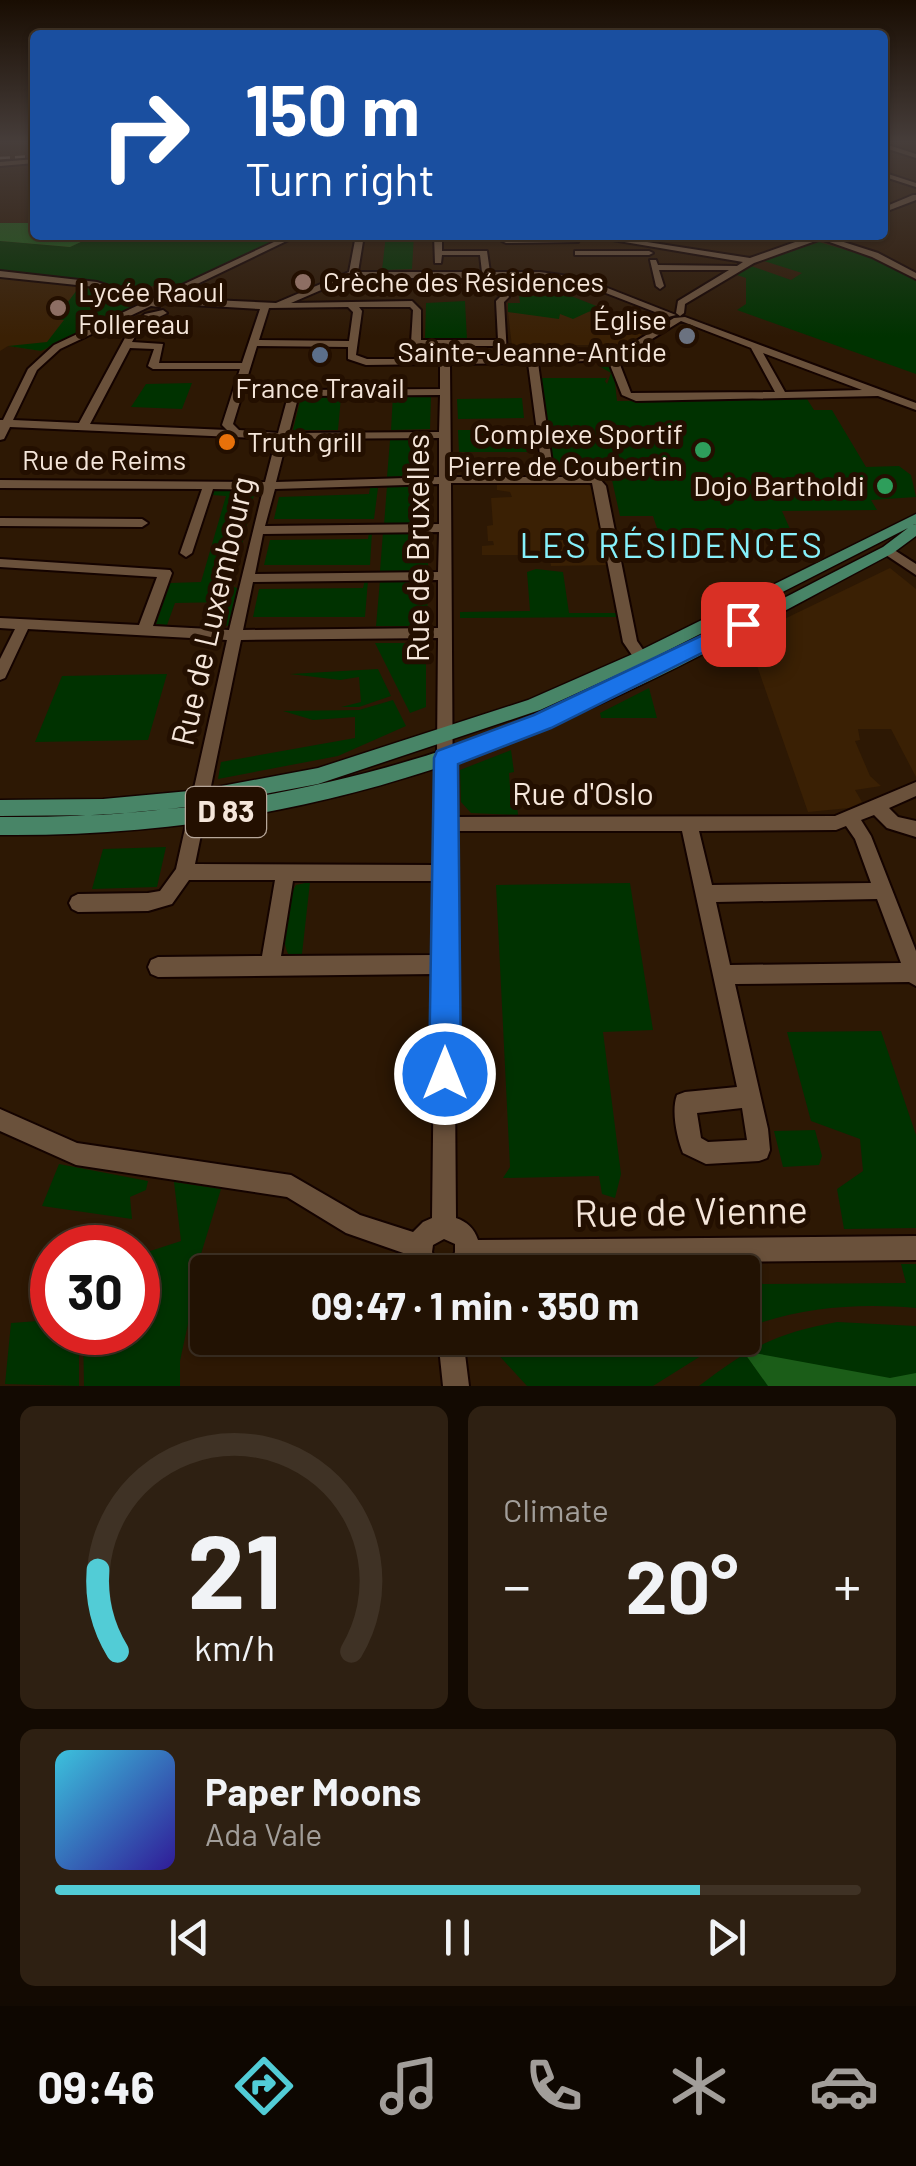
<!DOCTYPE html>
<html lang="en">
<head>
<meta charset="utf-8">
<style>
	body { margin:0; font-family:Barlow,sans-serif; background:#2e2012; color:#f1f3f6; height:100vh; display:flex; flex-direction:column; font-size:38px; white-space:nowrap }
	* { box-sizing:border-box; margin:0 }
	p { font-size:32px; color:#a29e9a }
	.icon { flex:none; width:55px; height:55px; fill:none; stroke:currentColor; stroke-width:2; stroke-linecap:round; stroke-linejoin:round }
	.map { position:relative; height:1386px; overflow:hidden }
	.side { display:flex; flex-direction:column; gap:20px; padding:20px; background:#130a02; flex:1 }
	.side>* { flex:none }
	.top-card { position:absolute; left:30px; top:30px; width:858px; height:210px; border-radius:10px; box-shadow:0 2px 8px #0004,0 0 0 2px #3f3225; background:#1a4fa0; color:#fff; overflow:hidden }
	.speed { position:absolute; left:30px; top:1225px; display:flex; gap:20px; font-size:50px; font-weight:700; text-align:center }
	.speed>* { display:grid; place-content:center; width:130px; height:130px; border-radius:50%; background:#221203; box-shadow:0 2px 8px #0004,0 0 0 2px #3f3225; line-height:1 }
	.speed .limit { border:15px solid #d22; background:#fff; color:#111 }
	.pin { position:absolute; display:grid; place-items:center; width:85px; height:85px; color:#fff; margin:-42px; border-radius:20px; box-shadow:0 5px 15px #0006 }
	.me { position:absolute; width:110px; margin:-55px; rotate:0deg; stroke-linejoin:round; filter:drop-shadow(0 0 8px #0008) }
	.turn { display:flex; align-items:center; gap:35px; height:210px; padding:0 50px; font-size:45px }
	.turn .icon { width:130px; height:130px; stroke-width:2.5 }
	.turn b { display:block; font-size:70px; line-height:85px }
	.big { font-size:75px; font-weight:700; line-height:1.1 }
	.side .card { flex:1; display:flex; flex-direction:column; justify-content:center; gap:15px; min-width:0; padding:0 35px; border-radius:15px; background:#2e2012 }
	.side .dial { align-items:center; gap:0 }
	.dial svg { height:260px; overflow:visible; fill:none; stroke:#3f3225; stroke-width:7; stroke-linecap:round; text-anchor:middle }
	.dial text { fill:#f1f3f6; stroke:none }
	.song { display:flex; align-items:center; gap:30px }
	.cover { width:120px; height:120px; border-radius:15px; background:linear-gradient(135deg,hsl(190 70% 55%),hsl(250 70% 35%)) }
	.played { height:10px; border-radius:5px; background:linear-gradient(90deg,#52ccd6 80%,#3f3225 80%) }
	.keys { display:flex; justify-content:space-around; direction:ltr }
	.heat { display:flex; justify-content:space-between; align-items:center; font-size:55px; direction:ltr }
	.side .tiles { flex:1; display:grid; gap:20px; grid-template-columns:1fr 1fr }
	.card:last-child { grid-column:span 2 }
	.trip { position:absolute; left:190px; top:1255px; width:570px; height:100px; border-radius:10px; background:#221203; box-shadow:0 2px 8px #0004,0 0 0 2px #3f3225; font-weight:700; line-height:100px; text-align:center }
	.menu { display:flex; height:160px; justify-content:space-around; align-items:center; background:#0e0701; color:#a29e9a }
	.menu .icon { width:70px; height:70px }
	.menu .current { color:#52ccd6 }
	.menu b { font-size:45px; color:#f1f3f6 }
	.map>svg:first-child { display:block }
	.built { fill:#3a2004 }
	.green { fill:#003200 }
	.forest { fill:#1b5d18 }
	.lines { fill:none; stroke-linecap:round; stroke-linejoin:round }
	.minor-casing { stroke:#140300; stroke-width:4 }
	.major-casing { stroke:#140300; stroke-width:3 }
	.minor { fill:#6a513b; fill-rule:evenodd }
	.major { fill:#488567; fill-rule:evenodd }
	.rail { stroke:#8c7a6a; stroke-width:2.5; stroke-dasharray:10 5; stroke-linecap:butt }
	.route { fill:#1a73e8; stroke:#114b97; stroke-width:2.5 }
	.education-dot { fill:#8d6e63; stroke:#230f00; stroke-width:4 }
	.worship-dot { fill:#6b7280; stroke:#230f00; stroke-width:4 }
	.service-dot { fill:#5c6f8a; stroke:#230f00; stroke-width:4 }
	.food-dot { fill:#e8710a; stroke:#230f00; stroke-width:4 }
	.leisure-dot { fill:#2e9e5b; stroke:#230f00; stroke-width:4 }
	.labels { text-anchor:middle; stroke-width:10; stroke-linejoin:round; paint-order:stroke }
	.far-poi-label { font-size:28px; fill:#f5e6da; stroke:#230f00; text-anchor:start }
	.far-street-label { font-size:28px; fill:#f5e6da; stroke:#230f00 }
	.shield { fill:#230f00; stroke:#b6a699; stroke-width:2.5 }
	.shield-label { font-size:30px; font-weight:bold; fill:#f5e6da }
	.street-label { font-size:32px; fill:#f5e6da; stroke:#230f00 }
	.neighbourhood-label { font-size:35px; letter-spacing:2.5px; fill:#86f1fb; stroke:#230f00 }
	.near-street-label { font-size:38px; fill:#f5e6da; stroke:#230f00 }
</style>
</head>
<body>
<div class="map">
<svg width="916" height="1386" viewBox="0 0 916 1386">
	<rect width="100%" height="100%" fill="#2d1804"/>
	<path class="built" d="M0,278L80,286L119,299L112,316L41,351L8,346L0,351Z
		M562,301L606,318L650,330L624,347H611L609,353H593L590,345H553L550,354L513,355L508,312L558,315L547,310Z
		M585,483L594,488L610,565L551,566L549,555H482V546L494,545L493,541H488L487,526L493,525L491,498L512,497L510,492L497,490V484Z
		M890,568L916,589V777L891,729H858L860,740L855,741L870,776L881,786L855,790L862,802L849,808L808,812L747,637Z"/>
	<path class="green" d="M96,235H287L171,290L152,286L139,294L103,282L0,271V241L70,247Z
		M386,235H414L412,269L382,270Z
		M819,242L876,259L916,280V374L737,310L746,304V278L737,275L751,266L791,280L802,273L764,261Z
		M80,286L131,301L132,307L41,351L8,346L47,342L64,320L55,319Z
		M519,296H571L599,307L573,319L560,314L559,319L508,312V303H520Z
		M465,301L467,340H425L426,303Z
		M613,364L617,401L807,399L814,410H832L866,467L899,466L911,475L916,497L871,500L877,510L782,511L790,529L658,531L653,516H620L610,471H554L540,378H607L605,381L607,384L611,373L599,366Z
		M192,383L182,409L131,407L146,384Z
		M393,395H431L430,429L391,430Z
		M301,397H341L338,430H293Z
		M522,398L524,418L458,419L457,399Z
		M458,430H525L528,452H459Z
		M390,440H430L429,475L387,477Z
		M429,485V524L384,525L387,486Z
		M370,488H378L374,519H274L279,497L369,494Z
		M213,490L255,491L232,586L239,589L231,624L222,628L228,602L175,603L167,625L156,624L170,583L201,582L226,496L212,495Z
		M369,532H372L370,565H264L270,540L368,539Z
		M383,532H428V571H380Z
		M536,569L563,572L569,613H619L620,617L460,618V612L530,611L527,572Z
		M365,580H368L365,617H253L259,589L363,588Z
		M380,580H428L427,626H376Z
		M375,643H426V707L410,713Z
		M378,669L391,696L359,707H341L361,702L359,677L340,680L290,674Z
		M167,674L148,740L35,742L62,676Z
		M649,688L657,718H601L600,713Z
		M393,700L406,726L338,756L218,779L221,762L355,738V717L313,720L283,711L359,710Z
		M511,750L514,772L509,773L510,787L515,788L518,815L471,813L461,802L460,770Z
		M166,847L157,887L92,889L103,849Z
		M310,882L302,954L289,955C279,941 287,899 296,885Z
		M630,883L653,1030L603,1032L621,1174L615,1198L602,1194L599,1176L503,1178L510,1167L496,885Z
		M881,1031L916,1135V1228L844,1229L837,1189L863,1171L860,1139L811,1121L787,1032Z
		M815,1130L822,1156L819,1165L783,1167L774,1131Z
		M59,1164L148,1181L146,1190L130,1197L132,1219L42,1206Z
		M174,1182L221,1189L201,1254L209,1256L192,1305L180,1361V1386H84L83,1333L138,1332V1255L181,1241Z
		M901,1264H916V1308C858,1303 803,1307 748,1327L743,1284L906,1283Z
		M52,1320V1332L79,1333V1386L5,1384L11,1323Z
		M837,1322L916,1326V1386H699C748,1348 776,1333 837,1322Z
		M483,1338H516L517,1343L707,1339L712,1349L653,1386H527Z"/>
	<path class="forest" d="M0,223H35V235H96L70,247L0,241Z
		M743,1351L890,1378L916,1373V1386H768Z"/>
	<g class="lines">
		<defs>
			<path id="minor" d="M882,143L916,154V158L882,147Z
				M35,159V163L0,166V162Z
				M882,172L916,183V187L882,176Z
				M913,195H916V200L882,213V208Z
				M289,235H299L168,298L276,303L349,272L356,235H364L358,272H482L480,255H442L441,263H435L434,235H442V251H487L490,272H540L582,278L676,315L668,317L580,283L540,278H349L291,303L412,301L421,310V340H498L496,301L502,295H508L509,297L504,302L507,355H501L499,346H420V358L600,356L620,351L674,318L685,317L916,403V410L878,396L636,401L622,395L608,360L538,363L554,477H595L599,478L606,486L637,641L648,657L641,662L636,661L623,642L592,483H451L453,817L835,816L916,782V796L889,808L898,817L916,821V837L887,828L874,815L861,820L871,836L916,951V986L909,982L735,984L768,1129L770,1150L767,1158L759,1161L706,1164L683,1153C677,1138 671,1111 677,1095L685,1092L737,1087L682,831H453L456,1218C467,1222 474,1228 478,1240L916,1236V1260L474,1264L471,1272H447L455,1252V1244L444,1239L433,1245L432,1252L440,1272H416L409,1255L346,1233L287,1197L76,1165L0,1131V1109L77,1143L291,1175L360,1215L413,1232L423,1222L432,1218L435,974L158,977L151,974L148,967L151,960L158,957L262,956L275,880H189L172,904L148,911L78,912L72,909L69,903L72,897L78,894L148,893L160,891L176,869L227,640L28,629L5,678L0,680V659L15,629L0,628V618L139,625L157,577L0,567V559L170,570L172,573L153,626L229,630L263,490L213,489L192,553L186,557L180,553L202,489L0,488V480L265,482L276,439L10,427L4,439L0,440V420H3L28,369L54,345L143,303L96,287L0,277V271L97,282L150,300ZM159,303L260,309L242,363H159L163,344L132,342C144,321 148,323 167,313L163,310L145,314L132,325L79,423L13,420L37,370L60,349L151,306L159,307ZM348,307L353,312L349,341L259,340L269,308ZM359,307H410L413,310L410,359H367L356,355L362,311ZM681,321L751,348L775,392L631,393L617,357L626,355ZM257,346L348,347V359L366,365L440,364V389L300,390L288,396L278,433L239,430L233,424ZM130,348L154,349L148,366L153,369H240L222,425L227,430L90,424ZM763,353L862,390L785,392ZM528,363L543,477H451L450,364ZM440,395L439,432L289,433L298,398L302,396ZM439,438V477L276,482L287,439ZM439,484V524L265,526L275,489ZM439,532L438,572L255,574L263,534ZM438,580V628L243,630L253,582ZM438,638L436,865L195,864L241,640ZM846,826L855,839L871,883L712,885L699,831L836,830ZM293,881H435V955L281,956ZM877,899L901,963L730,965L716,902ZM742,1108L747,1140L708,1142L701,1138L697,1113Z
				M583,235H602L750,258L815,235H830L828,237L878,253L916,273V279L872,257L821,239L754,263L685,304L684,313L680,316L676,313L678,301L729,270H659L664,286L660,289L656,286L650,260H656L658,265L737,266L743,262Z
				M575,238L579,240L578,242L506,243L502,241L506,239Z
				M578,251H649L653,253L649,255H575V251Z
				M0,518L142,519L148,523L142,527L0,526Z
				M888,546L916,564V575L883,553L882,550Z
				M438,1338H463L469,1386H443Z"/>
			<path id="major" d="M916,514V524L913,525L916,524V536L893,553C792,606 693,663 589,709C396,795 212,837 0,835V817C187,819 360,787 534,717C654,669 768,605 883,547L908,528L647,661L540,710L318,784L200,806L103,815L0,816V800L103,799L200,790L318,768L528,700L635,653Z"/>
		</defs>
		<use href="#minor" class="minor-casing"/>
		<use href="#major" class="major-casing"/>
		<use href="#minor" class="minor"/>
		<use href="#major" class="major"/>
		<path class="rail" d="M0,158L35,156"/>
	</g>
	<linearGradient id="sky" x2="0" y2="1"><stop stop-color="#190d02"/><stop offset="0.42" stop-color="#463d3a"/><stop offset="1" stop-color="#463d3a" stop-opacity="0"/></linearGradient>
	<rect width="916" height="337" fill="url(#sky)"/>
	<path class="route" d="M743,616L754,624L750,629L551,728L458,764L461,1074L456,1086L445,1090L433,1086L429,1074L434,758L437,751L534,715Z"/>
	<g class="education-dot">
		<circle cx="303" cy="282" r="10"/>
		<circle cx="58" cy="308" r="10"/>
	</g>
	<circle class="worship-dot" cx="687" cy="336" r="10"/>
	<circle class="service-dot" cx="320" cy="355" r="10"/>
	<circle class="food-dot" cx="227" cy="442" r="10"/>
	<g class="leisure-dot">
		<circle cx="703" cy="450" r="10"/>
		<circle cx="885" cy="486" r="10"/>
	</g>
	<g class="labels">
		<g class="far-poi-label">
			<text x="323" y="292">Crèche des Résidences</text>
			<text x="78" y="302">Lycée Raoul<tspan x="78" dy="32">Follereau</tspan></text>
			<text x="667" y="330" text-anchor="end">Église<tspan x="667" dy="32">Sainte-Jeanne-Antide</tspan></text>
			<text x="320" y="398" text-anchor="middle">France Travail</text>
			<text x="683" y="444" text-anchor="end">Complexe Sportif<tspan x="683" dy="32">Pierre de Coubertin</tspan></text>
			<text x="247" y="452">Truth grill</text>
			<text x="865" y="496" text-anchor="end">Dojo Bartholdi</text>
		</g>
		<g class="far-street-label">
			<text x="104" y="470">Rue de Reims</text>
		</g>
		<rect class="shield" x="186" y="787" width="80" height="50" rx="8"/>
		<g class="shield-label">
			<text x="226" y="822">D 83</text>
		</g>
		<g class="street-label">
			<text transform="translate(418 548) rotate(-90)" y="11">Rue de Bruxelles</text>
			<text transform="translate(213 611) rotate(-77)" y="11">Rue de Luxembourg</text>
			<text x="583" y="805">Rue d'Oslo</text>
		</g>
		<g class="neighbourhood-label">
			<text x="672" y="558">LES RÉSIDENCES</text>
		</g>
		<g class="near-street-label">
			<text transform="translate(691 1212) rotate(-1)" y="13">Rue de Vienne</text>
		</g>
	</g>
</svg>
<div class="speed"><div class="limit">30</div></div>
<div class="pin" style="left:743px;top:624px;background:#d93025"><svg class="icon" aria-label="arrive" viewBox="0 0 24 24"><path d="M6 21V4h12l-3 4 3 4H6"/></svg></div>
<svg class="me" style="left:445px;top:1074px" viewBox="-20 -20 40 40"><circle r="17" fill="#1a73e8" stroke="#fff" stroke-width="3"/><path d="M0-11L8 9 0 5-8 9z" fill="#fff"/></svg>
<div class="trip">09:47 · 1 min · 350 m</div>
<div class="top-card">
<div class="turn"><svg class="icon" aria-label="right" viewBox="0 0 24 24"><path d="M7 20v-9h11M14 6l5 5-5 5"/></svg><div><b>150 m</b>Turn right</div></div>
</div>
</div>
<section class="side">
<div class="tiles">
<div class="card dial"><svg viewBox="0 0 100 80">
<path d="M14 69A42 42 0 1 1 86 69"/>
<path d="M14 69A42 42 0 0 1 8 44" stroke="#52ccd6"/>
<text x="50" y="56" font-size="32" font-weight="700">21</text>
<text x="50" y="72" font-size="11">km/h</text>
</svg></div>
<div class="card"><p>Climate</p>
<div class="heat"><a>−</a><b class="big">20°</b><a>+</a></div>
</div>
<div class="card">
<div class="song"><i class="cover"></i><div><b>Paper Moons</b><p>Ada Vale</p></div></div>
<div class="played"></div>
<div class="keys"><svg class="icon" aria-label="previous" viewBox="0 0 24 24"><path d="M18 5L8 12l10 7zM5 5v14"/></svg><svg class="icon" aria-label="pause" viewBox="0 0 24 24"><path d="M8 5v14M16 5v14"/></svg><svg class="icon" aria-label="next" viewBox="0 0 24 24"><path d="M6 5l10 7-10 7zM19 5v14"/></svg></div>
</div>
</div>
</section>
<nav class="menu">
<b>09:46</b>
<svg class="icon current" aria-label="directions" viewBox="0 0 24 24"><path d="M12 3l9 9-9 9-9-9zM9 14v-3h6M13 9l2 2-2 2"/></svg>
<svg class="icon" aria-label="music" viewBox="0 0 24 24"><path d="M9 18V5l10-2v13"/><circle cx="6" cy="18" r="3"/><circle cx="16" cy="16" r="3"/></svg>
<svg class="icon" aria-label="phone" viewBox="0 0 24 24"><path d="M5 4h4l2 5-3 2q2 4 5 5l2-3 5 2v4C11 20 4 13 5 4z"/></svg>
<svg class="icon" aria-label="climate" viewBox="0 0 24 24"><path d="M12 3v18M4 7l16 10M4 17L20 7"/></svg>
<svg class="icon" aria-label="car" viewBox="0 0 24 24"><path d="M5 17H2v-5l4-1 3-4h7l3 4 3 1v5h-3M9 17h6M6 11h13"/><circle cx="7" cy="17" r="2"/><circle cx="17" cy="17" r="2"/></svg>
</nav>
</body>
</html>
